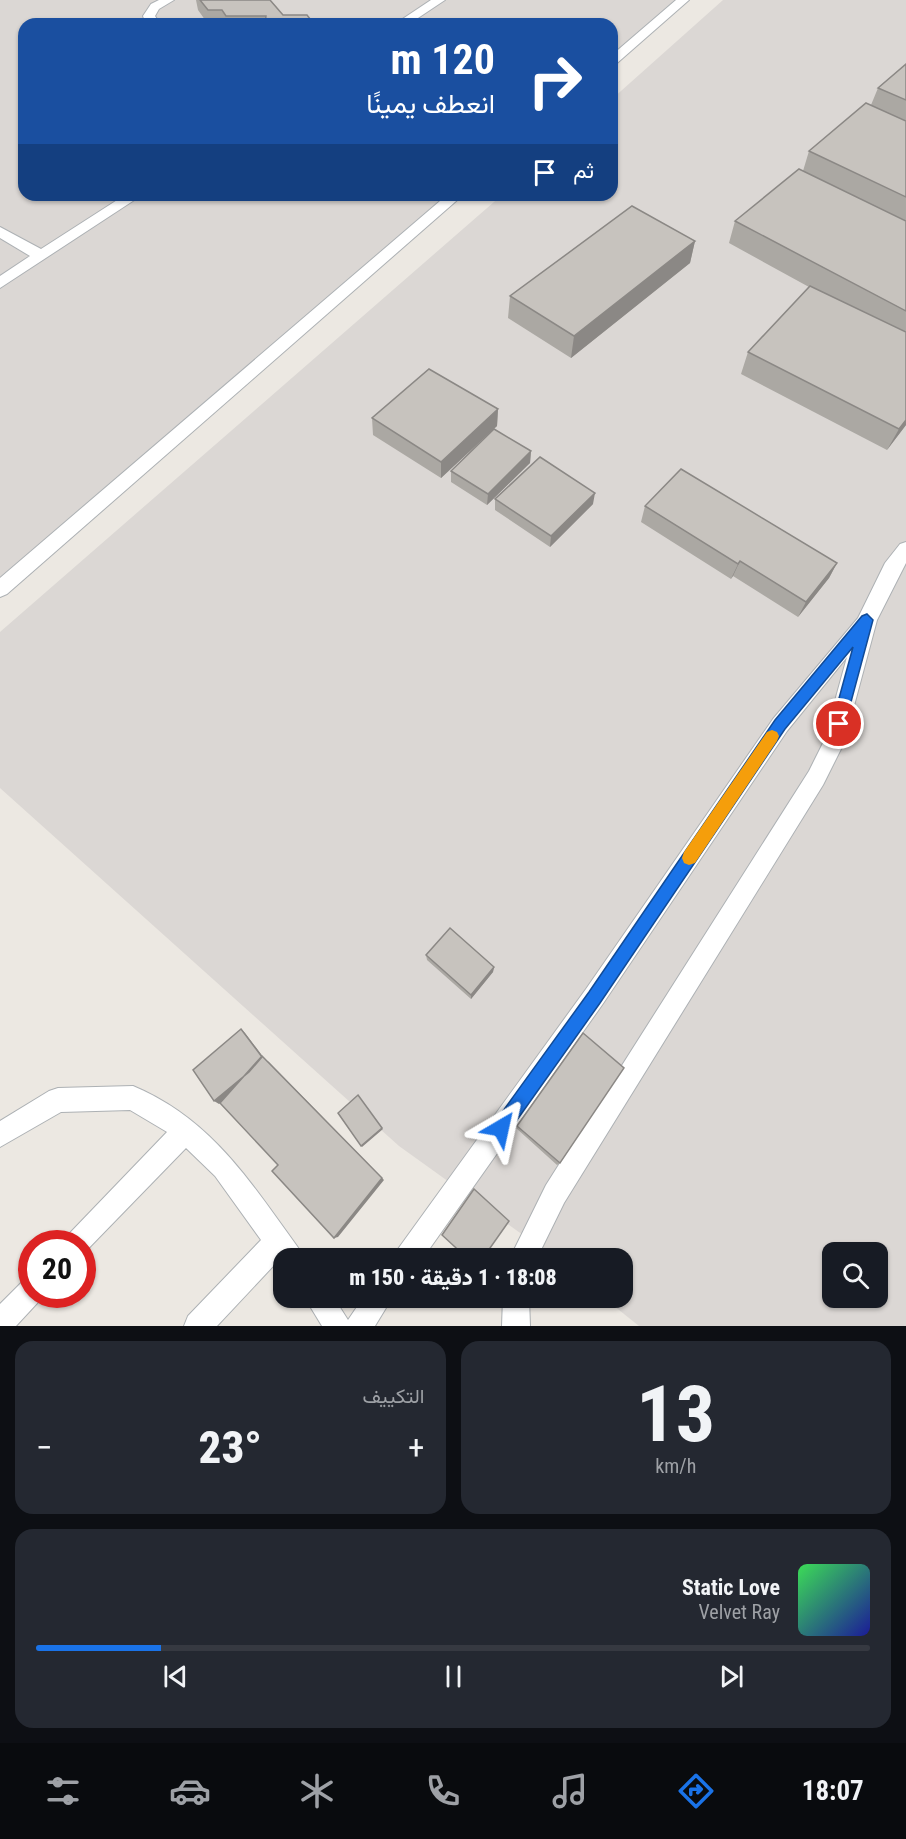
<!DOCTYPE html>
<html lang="ar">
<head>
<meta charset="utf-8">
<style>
	body { margin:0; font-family:"Roboto Condensed",Vazirmatn,sans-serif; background:#242831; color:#f1f3f6; direction:rtl; height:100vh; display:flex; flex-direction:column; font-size:22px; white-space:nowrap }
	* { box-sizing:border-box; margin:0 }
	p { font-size:20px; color:#9ea1a6 }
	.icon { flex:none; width:33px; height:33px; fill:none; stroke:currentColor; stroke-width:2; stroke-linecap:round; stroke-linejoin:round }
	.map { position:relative; height:1326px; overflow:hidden; direction:ltr }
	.side { display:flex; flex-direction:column; gap:15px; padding:15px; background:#0d0f14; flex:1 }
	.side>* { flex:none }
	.guide { position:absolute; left:18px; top:18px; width:600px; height:183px; border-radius:18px; box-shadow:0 2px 4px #0004; direction:rtl; background:#1a4fa0; color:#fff; overflow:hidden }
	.tools { position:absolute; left:822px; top:1242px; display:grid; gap:12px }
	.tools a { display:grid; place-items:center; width:66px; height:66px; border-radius:12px; background:#171b24; box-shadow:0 2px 4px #0004; font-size:30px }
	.speed { position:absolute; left:18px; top:1230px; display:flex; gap:12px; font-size:30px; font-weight:700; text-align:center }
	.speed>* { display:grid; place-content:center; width:78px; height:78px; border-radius:50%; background:#171b24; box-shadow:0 2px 4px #0004; line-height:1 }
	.speed .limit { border:9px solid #d22; background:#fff; color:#111 }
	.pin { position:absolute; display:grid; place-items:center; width:51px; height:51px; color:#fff; margin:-26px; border:3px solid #fff; border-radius:50%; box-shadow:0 2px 6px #0007 }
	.me { position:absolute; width:66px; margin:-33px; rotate:36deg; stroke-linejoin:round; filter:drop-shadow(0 0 4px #0008) }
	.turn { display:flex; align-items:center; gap:21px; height:126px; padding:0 24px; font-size:27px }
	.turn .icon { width:78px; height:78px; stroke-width:2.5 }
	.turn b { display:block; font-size:42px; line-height:51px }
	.then { display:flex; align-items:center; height:57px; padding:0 24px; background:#0003; gap:12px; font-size:22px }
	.big { font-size:45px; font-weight:800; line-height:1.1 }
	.side .tile { flex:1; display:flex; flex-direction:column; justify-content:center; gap:9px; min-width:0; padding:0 21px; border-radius:18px; background:#242831 }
	.side .dial { align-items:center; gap:0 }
	.dial b { font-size:78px; line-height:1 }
	.song { display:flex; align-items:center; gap:18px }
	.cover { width:72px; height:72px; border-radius:9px; background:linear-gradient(135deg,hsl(130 70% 55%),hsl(240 70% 35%)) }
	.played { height:6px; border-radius:3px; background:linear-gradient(90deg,#1a73e8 15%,#363941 15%) }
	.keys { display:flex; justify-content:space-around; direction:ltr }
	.heat { display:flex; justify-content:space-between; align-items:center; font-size:33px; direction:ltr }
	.side .tiles { flex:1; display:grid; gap:15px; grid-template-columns:1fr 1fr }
	.tile:last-child { grid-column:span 2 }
	.trip { position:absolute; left:273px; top:1248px; width:360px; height:60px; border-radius:18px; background:#171b24; box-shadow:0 2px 4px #0004; font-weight:800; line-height:60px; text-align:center; direction:rtl }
	.tab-bar { display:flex; height:96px; justify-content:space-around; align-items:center; background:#090b0e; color:#9ea1a6 }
	.tab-bar .icon { width:42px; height:42px }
	.tab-bar .selected { color:#1a73e8 }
	.tab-bar b { font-size:27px; color:#f1f3f6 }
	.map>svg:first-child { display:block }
	.industrial { fill:#dbd7d4; fill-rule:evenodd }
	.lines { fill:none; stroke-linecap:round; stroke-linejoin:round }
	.lane-casing { stroke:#adb1b4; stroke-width:2 }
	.lane { fill:#fff; fill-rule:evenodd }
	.wall { fill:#aba8a3 }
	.shaded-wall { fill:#8b8885 }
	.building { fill:#c7c3be; stroke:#8b8885; stroke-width:1.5 }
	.route { fill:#1a73e8; stroke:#114b97; stroke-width:1.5 }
	.slow { fill:#f59e0b }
</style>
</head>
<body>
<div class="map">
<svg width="906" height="1326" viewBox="0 0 906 1326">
	<rect width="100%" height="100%" fill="#ece8e2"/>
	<path class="industrial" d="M0,0H678L612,56V24H24V195H451L0,582Z
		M723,0H906V1326H639L604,1298H622V1258H555L399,1146L0,788V632L502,195H612V99ZM832,1252H878V1298H832Z"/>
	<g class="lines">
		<defs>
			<path id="lane" d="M159,0H174L159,9L155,16L160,24H146L143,16L151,4Z
				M431,0H445L409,24H395Z
				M676,0H689L616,64L612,65V55Z
				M125,195H142L0,288V276L30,256L0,238V227L41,249Z
				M447,195H463L7,594L0,597V578Z
				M906,542V563L877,620L844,743L823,785L564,1203L537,1258H510L546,1185L809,771L824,741L847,657L787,731L602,1005L423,1258H394L398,1249L586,989L773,719L858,618L885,563L900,544Z
				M133,1086C212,1119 251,1183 299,1249L303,1258H284V1268L277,1262L217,1326H184L188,1316L261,1240L215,1176L186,1148L82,1255V1244H64L68,1235L167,1132L130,1110L61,1112L0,1147V1121L49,1091L58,1088Z
				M32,1277V1294H43L41,1299L16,1326H0V1304L23,1281Z
				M305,1298H334L348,1320L363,1298H392L375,1326H322Z
				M503,1298H529L530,1326H502Z"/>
		</defs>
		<use href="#lane" class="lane-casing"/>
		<use href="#lane" class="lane"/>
	</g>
	<path class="wall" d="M196,0H270L283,15L314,24H208L198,10Z
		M906,64V425L887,450L741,374L748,352L809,287L729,243L735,221L803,171L809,151L871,105L878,88Z
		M695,241L690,263L571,358L508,318L510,296Z
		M498,409L497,426L441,478L373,435L372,418Z
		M531,451L530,463L487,505L451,482V471Z
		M495,499L593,504L550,547L495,510Z
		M645,506L837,563L829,578L798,617L733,576L731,579L641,522Z
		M426,955L494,967L493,972L471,999L427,960Z
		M583,1033L560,1163L557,1165L516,1128Z"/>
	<path class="shaded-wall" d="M695,241L690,263L571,358L574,336Z
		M498,409L497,426L441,478V462Z
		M906,420V425L887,450L899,429Z
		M531,451L530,463L487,505L488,494Z
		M595,493L593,504L550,547L551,536Z
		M740,561L733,576L731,579L738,564Z
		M837,563L829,578L798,617L806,602Z
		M494,967L493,972L471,999V995Z
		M241,1029L245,1033L267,1062L219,1104L214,1101Z
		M268,1061L384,1180L338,1237L334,1238Z
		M382,1128L383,1129L362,1147L361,1146Z"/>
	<path class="building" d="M200,0H270L283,15H307L314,24H265L266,16H226L222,10H208Z
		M123,20L130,24H116Z
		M906,64V100L878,88Z
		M866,103L906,121V197L809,151Z
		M799,169L906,221V311L735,221Z
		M632,206L695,241L574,336L510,296Z
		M810,286L906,332V420L899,429L748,352Z
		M429,369L498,409L441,462L372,418Z
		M494,429L531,451L488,494L451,471Z
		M540,457L595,493L551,536L495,499Z
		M681,469L837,563L806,602L740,561L738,564L645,506Z
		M450,928L494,967L471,995L426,955Z
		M241,1029L262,1057L249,1072L214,1101L193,1070Z
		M583,1033L624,1068L560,1163L517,1126Z
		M262,1056L382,1178L334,1238L272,1171L278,1165L220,1103Z
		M358,1095L382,1128L361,1146L338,1113Z
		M474,1189L509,1221L483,1258H467L442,1235Z"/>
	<path class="route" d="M867,614L873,620L844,728L839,730L834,728L832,724L853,647L785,729L600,1003L507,1134L501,1137L495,1134L492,1128L495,1122L589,992L775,720L862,616Z"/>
	<path class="slow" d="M772,730L777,732L779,736L777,741L695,863L689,865L684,863L682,858L684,852L767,732Z"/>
</svg>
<div class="tools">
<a><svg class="icon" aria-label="search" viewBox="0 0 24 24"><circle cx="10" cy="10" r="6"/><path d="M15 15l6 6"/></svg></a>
</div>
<div class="speed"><div class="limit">20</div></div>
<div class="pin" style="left:839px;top:724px;background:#d93025"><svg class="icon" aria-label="arrive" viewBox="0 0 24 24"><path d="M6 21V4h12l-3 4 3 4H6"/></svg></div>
<svg class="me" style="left:501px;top:1128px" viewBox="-20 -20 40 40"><path d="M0-17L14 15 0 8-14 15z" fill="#1a73e8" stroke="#fff" stroke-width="4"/></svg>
<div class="trip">18:08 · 1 دقيقة · 150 m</div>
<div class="guide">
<div class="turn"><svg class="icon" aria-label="right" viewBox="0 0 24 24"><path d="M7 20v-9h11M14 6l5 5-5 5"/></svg><div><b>120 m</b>انعطف يمينًا</div></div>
<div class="then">ثم<svg class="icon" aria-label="arrive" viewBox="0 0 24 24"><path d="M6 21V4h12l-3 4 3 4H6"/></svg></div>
</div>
</div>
<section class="side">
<div class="tiles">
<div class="tile dial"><b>13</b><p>km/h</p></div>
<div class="tile"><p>التكييف</p>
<div class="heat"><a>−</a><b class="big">23°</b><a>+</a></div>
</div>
<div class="tile">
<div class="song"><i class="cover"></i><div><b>Static Love</b><p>Velvet Ray</p></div></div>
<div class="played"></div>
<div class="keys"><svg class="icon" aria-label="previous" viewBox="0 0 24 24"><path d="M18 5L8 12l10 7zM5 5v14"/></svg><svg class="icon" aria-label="pause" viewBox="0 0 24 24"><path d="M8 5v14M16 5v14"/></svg><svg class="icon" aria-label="next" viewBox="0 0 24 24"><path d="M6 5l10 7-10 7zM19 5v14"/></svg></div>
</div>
</div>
</section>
<nav class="tab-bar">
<b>18:07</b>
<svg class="icon selected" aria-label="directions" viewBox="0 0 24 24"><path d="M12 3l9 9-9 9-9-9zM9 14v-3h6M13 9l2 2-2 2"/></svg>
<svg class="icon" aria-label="music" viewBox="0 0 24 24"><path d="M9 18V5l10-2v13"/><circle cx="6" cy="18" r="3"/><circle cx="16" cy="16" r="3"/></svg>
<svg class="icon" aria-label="phone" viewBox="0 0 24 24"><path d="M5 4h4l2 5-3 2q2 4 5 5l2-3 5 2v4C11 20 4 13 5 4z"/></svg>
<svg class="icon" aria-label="climate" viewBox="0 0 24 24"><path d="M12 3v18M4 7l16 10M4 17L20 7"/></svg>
<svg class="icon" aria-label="car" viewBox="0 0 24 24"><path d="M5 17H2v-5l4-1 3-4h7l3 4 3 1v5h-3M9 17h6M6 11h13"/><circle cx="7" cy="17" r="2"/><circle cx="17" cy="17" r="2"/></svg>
<svg class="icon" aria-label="filters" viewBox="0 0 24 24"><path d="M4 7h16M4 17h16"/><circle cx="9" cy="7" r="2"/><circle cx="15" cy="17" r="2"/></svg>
</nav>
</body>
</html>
